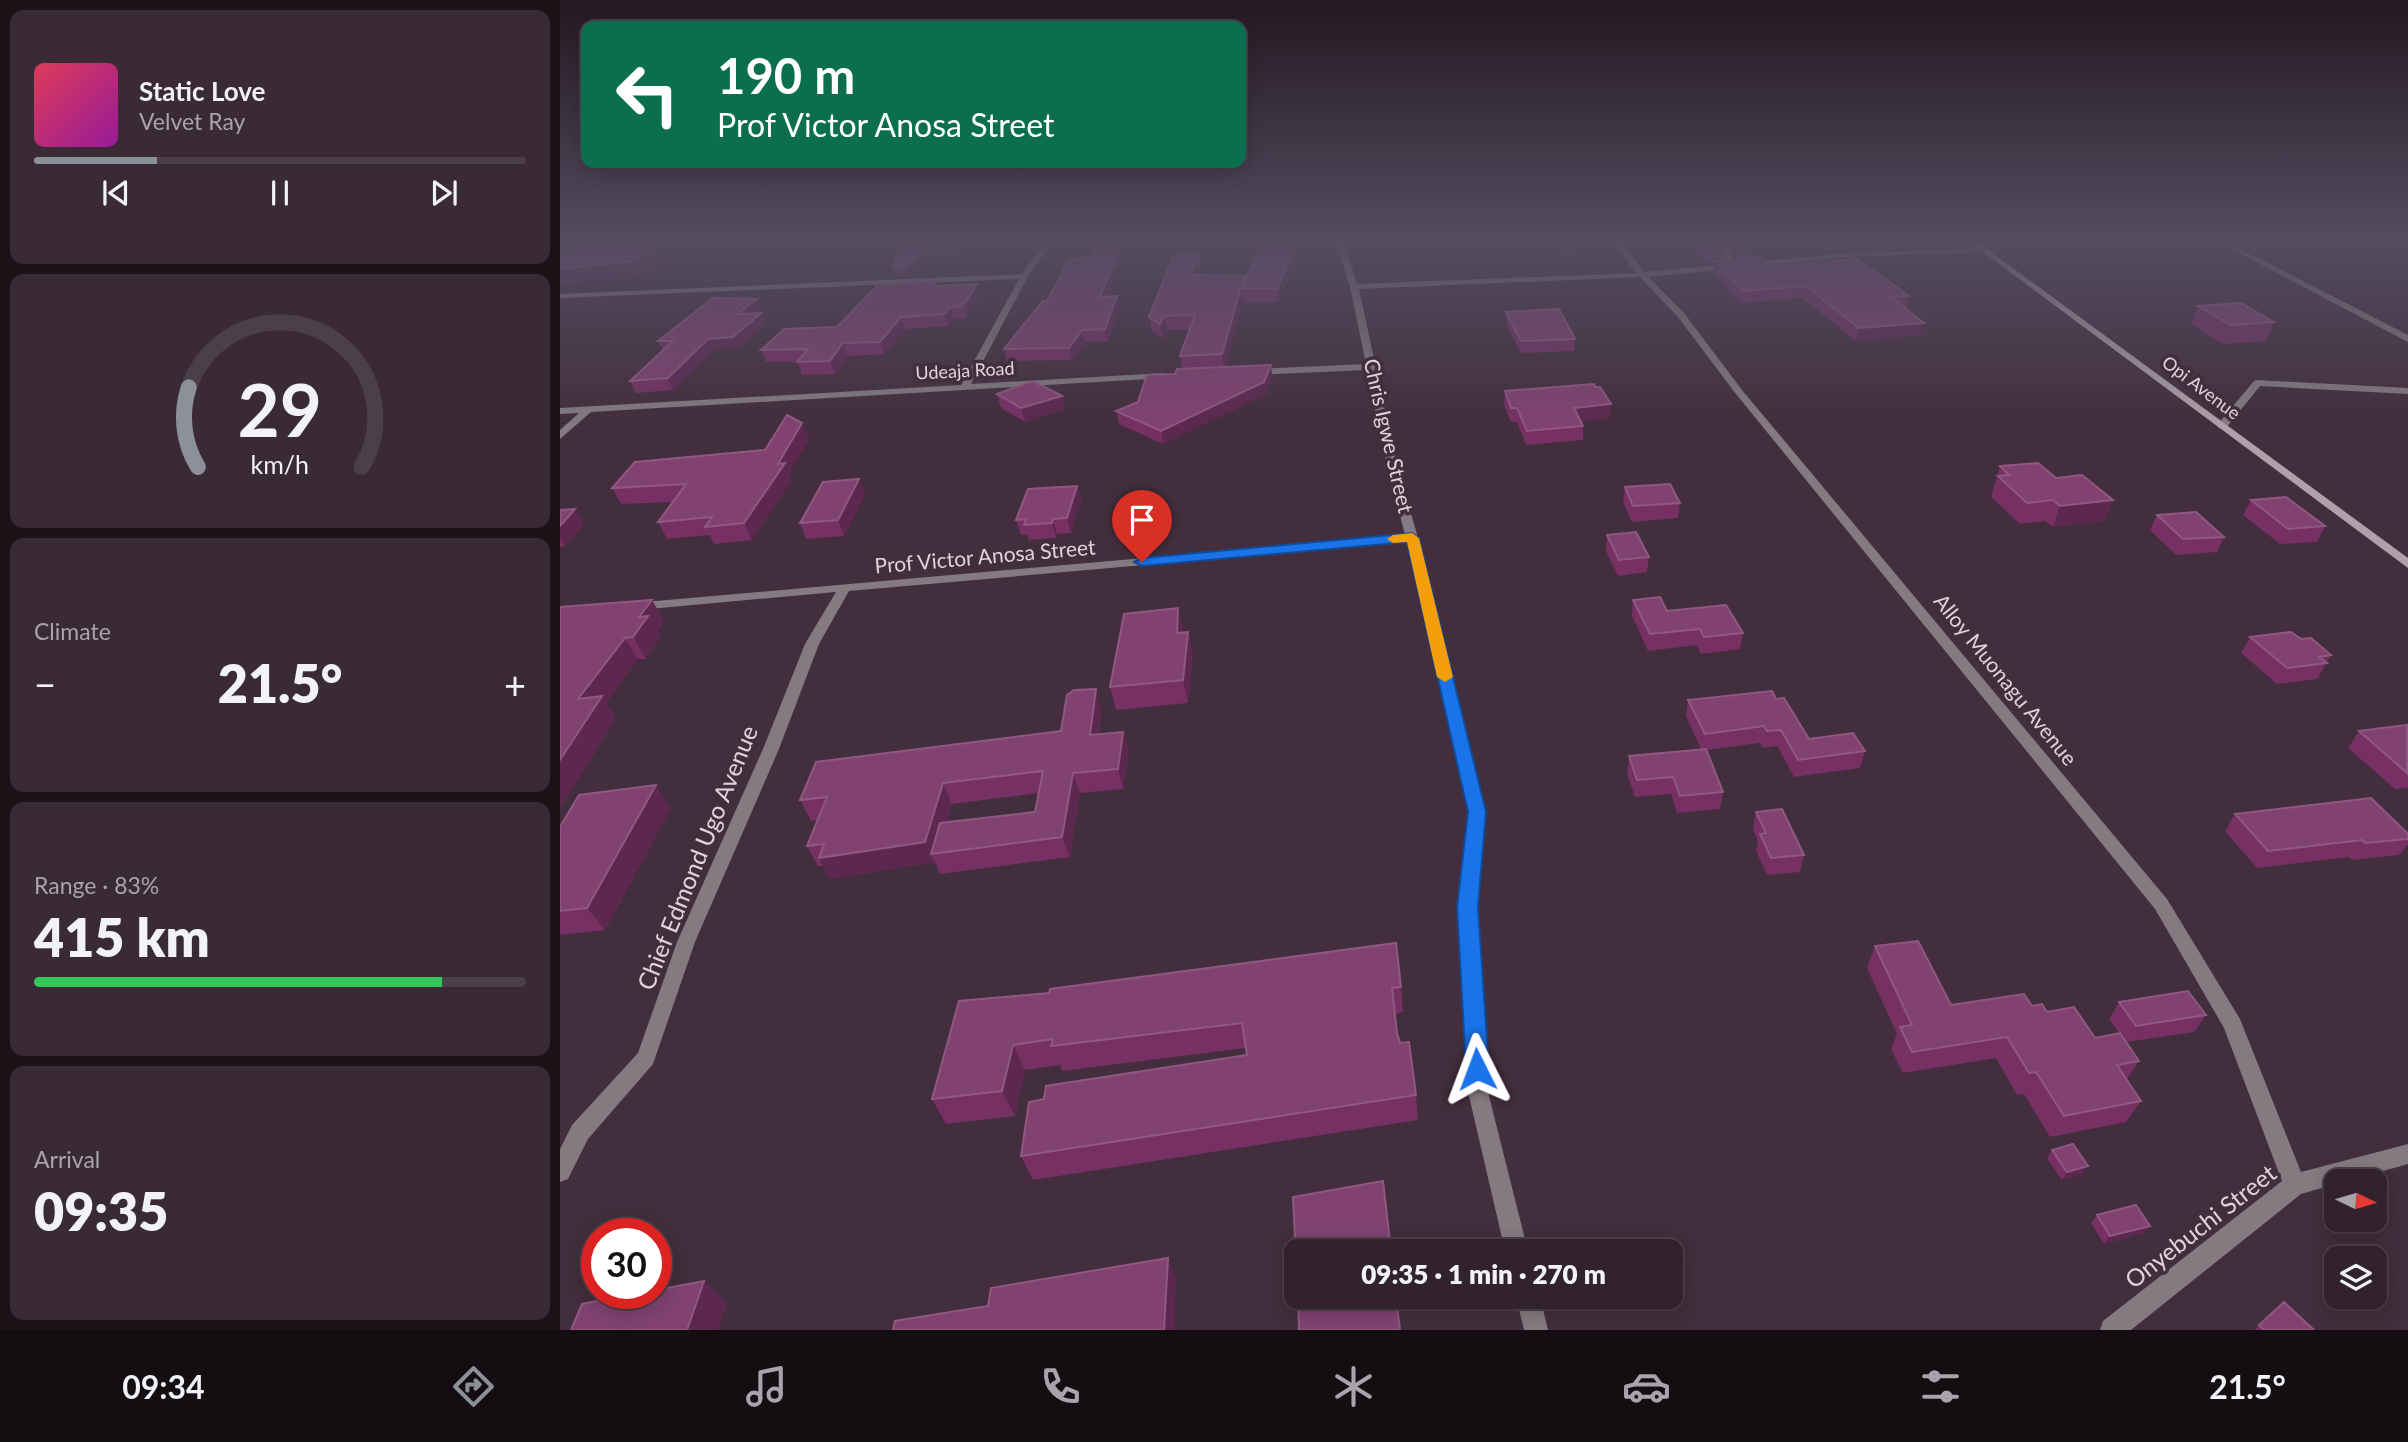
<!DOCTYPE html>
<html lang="en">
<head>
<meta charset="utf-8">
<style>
	body { margin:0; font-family:Lato,sans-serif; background:#3a2a35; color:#f1f3f6; height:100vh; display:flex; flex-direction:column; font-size:26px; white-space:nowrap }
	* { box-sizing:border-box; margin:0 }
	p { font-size:23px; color:#a8a4aa }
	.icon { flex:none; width:38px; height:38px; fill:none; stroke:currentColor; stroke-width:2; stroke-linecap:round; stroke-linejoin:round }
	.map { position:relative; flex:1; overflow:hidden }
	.side { display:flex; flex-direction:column; gap:10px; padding:10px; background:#1c1319; width:560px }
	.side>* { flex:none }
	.top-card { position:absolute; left:21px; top:21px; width:665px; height:147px; border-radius:14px; box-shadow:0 4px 18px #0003,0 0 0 2px #4d3f49; background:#0b6e4f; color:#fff; overflow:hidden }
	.needle { width:46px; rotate:95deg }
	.fabs { position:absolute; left:1764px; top:1169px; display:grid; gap:14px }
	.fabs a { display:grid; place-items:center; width:63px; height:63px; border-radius:14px; background:#32222d; box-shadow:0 4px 18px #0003,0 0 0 2px #4d3f49; font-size:35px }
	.speed { position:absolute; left:21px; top:1218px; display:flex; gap:14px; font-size:35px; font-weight:700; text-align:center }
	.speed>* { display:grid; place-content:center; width:91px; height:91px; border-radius:50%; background:#32222d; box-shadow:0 4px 18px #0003,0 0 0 2px #4d3f49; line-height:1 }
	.speed .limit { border:10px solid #d22; background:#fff; color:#111 }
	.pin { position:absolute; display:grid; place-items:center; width:60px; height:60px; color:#fff; margin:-72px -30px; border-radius:50% 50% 50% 0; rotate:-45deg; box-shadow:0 0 7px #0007 }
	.pin .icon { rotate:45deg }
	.me { position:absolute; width:77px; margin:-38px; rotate:357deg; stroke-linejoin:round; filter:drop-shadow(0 0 5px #0008) }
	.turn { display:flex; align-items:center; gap:24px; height:147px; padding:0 21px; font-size:32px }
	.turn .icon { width:91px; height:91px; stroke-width:2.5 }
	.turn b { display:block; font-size:49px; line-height:60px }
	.big { font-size:52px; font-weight:800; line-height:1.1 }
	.side .widget { flex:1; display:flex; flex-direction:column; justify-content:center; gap:10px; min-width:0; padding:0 24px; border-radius:14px; background:#3a2a35 }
	.side .dial { align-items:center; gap:0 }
	.dial svg { height:182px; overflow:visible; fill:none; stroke:#4d3f49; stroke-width:7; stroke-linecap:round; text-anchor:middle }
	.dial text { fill:#f1f3f6; stroke:none }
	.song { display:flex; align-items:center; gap:21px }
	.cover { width:84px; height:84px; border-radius:10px; background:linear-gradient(135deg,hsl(350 70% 55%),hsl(300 70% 35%)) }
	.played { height:7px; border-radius:4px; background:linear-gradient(90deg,#8c9099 25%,#4d3f49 25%) }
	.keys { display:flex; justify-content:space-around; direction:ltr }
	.heat { display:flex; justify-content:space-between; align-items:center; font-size:38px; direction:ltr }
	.charge { height:10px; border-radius:5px; background:linear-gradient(90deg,#34c759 83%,#4d3f49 0) }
	.trip { position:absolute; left:724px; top:1239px; width:399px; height:70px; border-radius:14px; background:#32222d; box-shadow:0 4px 18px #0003,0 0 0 2px #4d3f49; font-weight:800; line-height:70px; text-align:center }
	.tabs { display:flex; height:112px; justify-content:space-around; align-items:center; background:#140e12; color:#a8a4aa }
	.tabs .icon { width:49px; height:49px }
	.tabs .current { color:#8c9099 }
	.tabs b { font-size:32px; color:#f1f3f6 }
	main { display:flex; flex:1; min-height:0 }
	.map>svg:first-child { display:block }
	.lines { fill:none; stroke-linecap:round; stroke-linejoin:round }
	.lane { stroke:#847a80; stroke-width:6 }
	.street { fill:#847a80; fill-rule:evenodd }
	.secondary { fill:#b1a0ab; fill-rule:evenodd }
	.wall { fill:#763064; fill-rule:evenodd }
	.shaded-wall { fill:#5c284f }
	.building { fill:#814271; stroke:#905881; stroke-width:2 }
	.route { fill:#1a73e8; stroke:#114b97; stroke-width:2 }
	.slow { fill:#f59e0b }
	.labels { text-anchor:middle; stroke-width:7; stroke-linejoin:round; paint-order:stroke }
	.far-street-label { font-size:18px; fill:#e0d3db; stroke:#422e3c }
	.street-label { font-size:21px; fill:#e0d3db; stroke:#422e3c }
	.near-street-label { font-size:24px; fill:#e0d3db; stroke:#422e3c }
</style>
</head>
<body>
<main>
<section class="side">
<div class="widget">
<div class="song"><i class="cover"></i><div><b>Static Love</b><p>Velvet Ray</p></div></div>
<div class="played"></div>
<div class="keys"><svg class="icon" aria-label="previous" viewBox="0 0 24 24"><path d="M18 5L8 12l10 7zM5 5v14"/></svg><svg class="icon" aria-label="pause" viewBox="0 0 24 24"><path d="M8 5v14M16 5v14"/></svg><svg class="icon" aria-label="next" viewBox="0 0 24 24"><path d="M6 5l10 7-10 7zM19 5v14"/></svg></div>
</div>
<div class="widget dial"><svg viewBox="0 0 100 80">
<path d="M14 69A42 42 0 1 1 86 69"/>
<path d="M14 69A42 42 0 0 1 10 34" stroke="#8c9099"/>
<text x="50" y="56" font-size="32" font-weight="700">29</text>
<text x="50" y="72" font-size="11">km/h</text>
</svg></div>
<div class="widget"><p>Climate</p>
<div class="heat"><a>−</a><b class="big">21.5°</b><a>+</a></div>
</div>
<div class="widget"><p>Range · 83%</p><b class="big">415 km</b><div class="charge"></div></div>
<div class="widget"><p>Arrival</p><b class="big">09:35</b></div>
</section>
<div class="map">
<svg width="1848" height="1330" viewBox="0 0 1848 1330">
	<rect width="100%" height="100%" fill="#422e3c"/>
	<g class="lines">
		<path class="lane" d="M1164,241L1173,264"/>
		<path class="street" d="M486,241H494L468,276L411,384L603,373L606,374V378L31,412L0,439V430L19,413L0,414V408L401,385L459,279L0,298V294L462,274Z
			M776,241H784L797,284L1076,273L1053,241H1061L1084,272L1288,253L1428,248L1429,250L1425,252L1288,257L1088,277L1124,313L1182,390L1607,899L1680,1019L1741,1172L1848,1144V1164L1788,1181H1776V1184L1741,1194L1571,1330H1540L1543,1321L1722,1181L1664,1028L1595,909L1176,394L1118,317L1080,277L799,289L835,457L858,538L925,812L917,907L929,1096L968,1251H945L909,1096L899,907L909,812L847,542L289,591L259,644L219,749L135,942L93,1064L28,1139L8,1179L0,1182V1149L12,1125L78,1053L117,942L203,749L245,644L276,592L78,610L73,609L71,606L73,603L845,535L825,457L807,370L693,375L688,372L693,369L806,364L790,287Z
			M1656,241H1665L1848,335V342Z
			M1697,380L1848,388V394L1700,386L1666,428H1658V424L1694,381Z
			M956,1297H980L988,1330H964Z"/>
		<path class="secondary" d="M1408,241H1416L1848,558V568Z"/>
	</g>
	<path class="wall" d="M342,241H408L399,253L374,254L347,276L336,277L333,268Z
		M691,241H740L736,255V260L719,302H683L665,367L711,365L712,377L706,394L603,444L559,424L556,411L578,402L622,368L620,356L630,330H607L602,338L592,331L589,317L643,267L638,276H685V280L699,251H692Z
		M821,241H872L821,243Z
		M995,241H1039L1038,250L1004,253Z
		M1175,245L1193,253V258L1216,266L1349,296L1346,308L1361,335L1296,341L1243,298L1180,303L1154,273L1155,263L1145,264L1136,253L1137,247L1166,260L1177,259L1174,251Z
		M560,248L562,259L547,297L557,296L559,308L548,341L525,342L512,360L447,361L444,349L487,301L531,258Z
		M375,282L376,286L417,284L420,295L406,318L394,319L388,326L345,329L324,354L288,356L275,374L242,375L238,362H206L201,350L277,327Z
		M1638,306L1714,322L1706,341L1663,344L1631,324Z
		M202,310L198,313H201L206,324L178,348L153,350L113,390L76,393L70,381L103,350L98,341Z
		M946,312L1015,339L1014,351L961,353L946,324Z
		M1035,387L1051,404L1050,418L1020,421L1023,426V440L966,445L957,422H951L944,404L945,391Z
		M437,394L502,396L505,409L465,422L441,408Z
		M249,439L229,473L232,480L192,540L154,544L149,535L107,539L98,522L113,502L61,504L52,488Z
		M1440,466L1496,478L1553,500L1544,521L1493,527L1485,521L1460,524L1431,497Z
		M517,486L521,501L511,533L497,534L496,538L469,540L467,534L461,535L456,520Z
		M1065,487L1120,503L1118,518L1072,522L1063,502Z
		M305,494L284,536L246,539L240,523Z
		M1691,500L1765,526L1757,542L1720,544L1683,515Z
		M0,510L24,524L5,546L0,547Z
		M1597,515L1664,537L1657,552L1616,555L1590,530Z
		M1047,535L1089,557L1087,572L1058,576L1046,551Z
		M1073,600L1107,611L1183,633L1180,649L1141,654L1137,645L1088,651L1072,616Z
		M0,607L104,621L97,632L100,638L86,659H78L46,703L56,718L0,808Z
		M618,608L623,633L628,632L633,654L628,703L556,710L550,687Z
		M1690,637L1741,639L1771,655L1757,679L1717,684L1681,653Z
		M1216,699L1249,739L1305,751L1300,768L1234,777L1217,746L1203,748L1200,743L1146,750L1163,792L1160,809L1117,813L1111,794L1075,797L1067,773L1069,756L1141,749L1126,716L1128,700Z
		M541,708L539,734L563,732L569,752L563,789L520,793L510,857L380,874L375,862L270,879L263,866H258L247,846L258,820L251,821L240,800L501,731ZM479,793L475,812L387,822L392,804Z
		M1848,725V788L1835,789L1788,748L1799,731Z
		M111,808L45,930L0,935V827Z
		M1196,812L1244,855L1240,872L1207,875L1196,851L1198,842L1193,829Z
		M1675,814L1848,834V844L1839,855L1792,860L1789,857L1697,868L1665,831Z
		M1315,946L1391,1005L1472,1006L1487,1012L1535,1038L1559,1033L1549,1019L1559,1002L1646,1015L1634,1032L1566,1042L1579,1061L1567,1079L1581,1101L1566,1122L1490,1137L1464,1094L1457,1095L1436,1058L1343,1073L1331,1049L1337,1034L1307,968Z
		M841,987L843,1012L834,1014L837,1033L856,1095L858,1120L473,1180L461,1156L484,1099L687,1055L686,1048L502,1071L500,1065L465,1070L455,1116L386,1124L372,1099L399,1001Z
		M1492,1150L1522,1174L1502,1180L1487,1158Z
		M1537,1215L1584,1233L1544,1244L1531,1223Z
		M1724,1302L1754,1330H1694Z"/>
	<path class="shaded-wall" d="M105,241H120L123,248L81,276L0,285V269Z
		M399,241H408L399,253L397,244Z
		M735,241H740L736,255V260L719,302L717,289Z
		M372,245L374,254L347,276L344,267Z
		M560,248L562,259L543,308L540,297Z
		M1193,253V259L1178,261L1179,255Z
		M641,254L643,267L631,289L629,275Z
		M1167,256L1166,262L1155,261V263L1145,264L1146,258Z
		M417,284L420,295L406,318L403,306Z
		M681,288L683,302L664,369L662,354Z
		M557,296L559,308L548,341L545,329Z
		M197,299L202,310L182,325L177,314Z
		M390,307L394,319L388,326L384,314Z
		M201,313L206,324L178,348L153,350L113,390L108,378L148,339Z
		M604,316L607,330L602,338L600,324Z
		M341,317L345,329L324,354L320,342Z
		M1364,323L1361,335L1296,341L1299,328Z
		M522,330L525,342L512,360L509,348Z
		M283,343L288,356L275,374L270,361Z
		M711,365L712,377L706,394L603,444L601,431Z
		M502,396L505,409L465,422L461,408Z
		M1051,404L1050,418L1013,421L1014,408Z
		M242,423L249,439L229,473L232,480L192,540L184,523Z
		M299,479L305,494L284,536L278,520Z
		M517,486L521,501L511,533L507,518Z
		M1553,500L1544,521L1493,527L1500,506Z
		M15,509L24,524L5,546L0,538V526Z
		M493,519L497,534L496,538L492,523Z
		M92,600L104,621L97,632L100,638L86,659L73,637L79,617Z
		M618,608L623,630L622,655L617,633Z
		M628,632L633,654L628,703L623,680Z
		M65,638L78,659L46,703L56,718L0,808V760L18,699Z
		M536,689L541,708L536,755L530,735Z
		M563,732L569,752L563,789L558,769Z
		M513,773L520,793L510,857L502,837Z
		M383,783L392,804L378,853L371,854L375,862L270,879L259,858Z
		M96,785L111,808L45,930L27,908Z
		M453,1045L465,1070L455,1116L442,1091Z
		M1528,1166L1522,1174L1502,1180L1507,1172Z
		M1590,1226L1584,1233L1544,1244L1550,1236Z
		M608,1258L616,1279L614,1330H604Z
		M144,1281L167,1304L158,1330H127Z"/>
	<path class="building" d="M30,241H105L73,261L0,269V258Z
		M342,241H399L397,244L372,245L344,267L333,268Z
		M704,241H735L733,246L735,247L717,289L681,288L662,354L620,356L635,315L604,316L600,324L589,317L614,255L641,254L629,275L685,276L681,288Z
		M1175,245H1187L1193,253L1179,255Z
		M1163,246L1167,256L1146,258L1137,247Z
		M536,248H560L540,297L557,296L545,329L522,330L509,348L444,349L483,301H487L510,259L531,258Z
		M1201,257L1205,263L1212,262L1216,266L1296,259L1349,296L1331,297L1364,323L1299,328L1246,286L1182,291L1155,261Z
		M375,282L372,286L417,284L403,306L390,307L384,314L341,317L320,342L283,343L270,361L237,362L248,349L201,350L224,329L277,327L319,284Z
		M153,298L197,299L177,314L201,313L173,337L148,339L108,378L70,381L113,341H98Z
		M1681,303L1714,322L1671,325L1638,306Z
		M999,309L1015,339L961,341L946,312Z
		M711,365L704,382L601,431L556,411L578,402L587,375L615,374L617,369Z
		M473,381L502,396L461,408L437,394Z
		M1034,384L1035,387H1040L1051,404L1014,408L1023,426L967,431L957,408H951L945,391Z
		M227,415L242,423L218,464L225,463L184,523L145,527L152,517L98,522L126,484L52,488L75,462L205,450Z
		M1478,463L1496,478L1522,475L1553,500L1500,506L1493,500L1467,503L1438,476L1449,475L1440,466Z
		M299,479L278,520L240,523L263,482Z
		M1110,484L1120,503L1073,506L1065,487Z
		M517,486L507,518L493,519L492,523L464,525L466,519L456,520L468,489Z
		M1726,497L1765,526L1728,529L1691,500Z
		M15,509L0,526V510Z
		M1636,512L1664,537L1623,539L1597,515Z
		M1076,532L1089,557L1059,560L1047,535Z
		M1100,597L1107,611L1166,605L1183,633L1144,637L1140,629L1090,634L1073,600Z
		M92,600L79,617L88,616L73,637L65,638L18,699L42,696L0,760V607Z
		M618,608L617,633L628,632L623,680L550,687L564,614Z
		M1731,632L1741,639L1751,638L1771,655L1759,657L1767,663L1727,668L1690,637Z
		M536,689L530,735L563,732L558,769L513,773L502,837L371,854L380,823L475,812L483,771L383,783L365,842L259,858L264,844L247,846L267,797L240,800L256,762L501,731L507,695L514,690Z
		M1212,691L1216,699L1224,698L1249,739L1293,733L1305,751L1238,760L1221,730L1207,731L1204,726L1145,734L1128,700Z
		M1847,725V773L1799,731Z
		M1146,749L1163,792L1120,796L1113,777L1077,780L1069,756Z
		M96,785L27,908L0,911V827L19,795Z
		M1811,798L1848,834V839L1805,843L1802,840L1708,851L1675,814Z
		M1222,809L1244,855L1211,858L1200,834L1206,833L1196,812Z
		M1358,941L1391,1005L1464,994L1472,1006L1482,1004L1487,1012L1514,1007L1535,1038L1560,1033L1579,1061L1557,1065L1581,1101L1504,1116L1476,1072L1469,1073L1447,1037L1352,1052L1340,1027L1352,1025L1315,946Z
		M836,943L841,987L832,988L837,1033L840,1043L849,1042L856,1095L461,1156L469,1102L484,1099L486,1086L687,1055L682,1023L491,1046L493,1039L453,1045L442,1091L372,1099L399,1001L489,993L490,989Z
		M1628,991L1646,1015L1576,1026L1559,1002Z
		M1513,1144L1528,1166L1507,1172L1492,1150Z
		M823,1181L831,1251H737V1280L733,1197Z
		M1576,1205L1590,1226L1550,1236L1537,1215Z
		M608,1258L604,1330H333L335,1321L428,1306L431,1288Z
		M144,1281L127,1330H11L22,1304L78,1293H96V1290Z
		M738,1297H836L840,1330H739Z
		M1724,1302L1754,1330H1704L1699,1325Z"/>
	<linearGradient id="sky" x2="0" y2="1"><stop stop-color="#241921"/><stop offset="0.56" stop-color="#544c61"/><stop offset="1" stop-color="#544c61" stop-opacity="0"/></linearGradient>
	<rect width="1848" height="427" fill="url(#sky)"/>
	<path class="route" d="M852,533L859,538L926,812L918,907L929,1069L925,1077L917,1080L909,1077L906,1069L897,907L908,812L847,542L582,566L574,562L582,558Z"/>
	<path class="slow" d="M852,533L859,538L893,677L885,682L877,677L847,542L833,543L827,539L833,535Z"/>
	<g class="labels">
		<g class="far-street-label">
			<text transform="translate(405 371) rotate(-3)" y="6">Udeaja Road</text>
			<text transform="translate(1641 388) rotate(37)" y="6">Opi Avenue</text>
		</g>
		<g class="street-label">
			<text transform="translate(828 436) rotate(77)" y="7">Chris Igwe Street</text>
			<text transform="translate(425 557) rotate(-5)" y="7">Prof Victor Anosa Street</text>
			<text transform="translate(1445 680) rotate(51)" y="7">Alloy Muonagu Avenue</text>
		</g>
		<g class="near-street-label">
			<text transform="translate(138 858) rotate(-68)" y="8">Chief Edmond Ugo Avenue</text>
			<text transform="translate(1641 1227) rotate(-38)" y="8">Onyebuchi Street</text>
		</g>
	</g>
</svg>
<div class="fabs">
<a><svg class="needle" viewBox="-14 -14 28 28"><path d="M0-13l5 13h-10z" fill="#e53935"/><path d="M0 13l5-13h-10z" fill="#a8a4aa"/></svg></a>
<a><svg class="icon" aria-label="layers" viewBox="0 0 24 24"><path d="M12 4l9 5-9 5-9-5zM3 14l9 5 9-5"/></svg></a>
</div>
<div class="speed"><div class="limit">30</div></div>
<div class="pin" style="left:582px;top:562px;background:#d93025"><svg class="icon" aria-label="arrive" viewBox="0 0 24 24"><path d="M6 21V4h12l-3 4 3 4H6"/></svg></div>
<svg class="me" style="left:917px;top:1069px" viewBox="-20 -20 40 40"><path d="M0-17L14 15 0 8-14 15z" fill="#1a73e8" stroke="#fff" stroke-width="4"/></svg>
<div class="trip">09:35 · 1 min · 270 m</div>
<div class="top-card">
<div class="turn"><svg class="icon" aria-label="left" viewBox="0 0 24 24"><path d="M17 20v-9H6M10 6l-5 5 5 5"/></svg><div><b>190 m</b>Prof Victor Anosa Street</div></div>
</div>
</div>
</main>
<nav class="tabs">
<b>09:34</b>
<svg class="icon current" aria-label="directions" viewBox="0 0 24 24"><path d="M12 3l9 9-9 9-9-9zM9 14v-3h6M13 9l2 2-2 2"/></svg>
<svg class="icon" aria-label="music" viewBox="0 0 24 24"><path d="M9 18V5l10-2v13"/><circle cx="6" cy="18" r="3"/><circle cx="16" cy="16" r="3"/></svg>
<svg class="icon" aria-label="phone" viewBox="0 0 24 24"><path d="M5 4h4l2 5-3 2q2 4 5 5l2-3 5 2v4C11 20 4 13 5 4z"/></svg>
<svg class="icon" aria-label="climate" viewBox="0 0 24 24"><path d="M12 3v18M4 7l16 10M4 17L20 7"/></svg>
<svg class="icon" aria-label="car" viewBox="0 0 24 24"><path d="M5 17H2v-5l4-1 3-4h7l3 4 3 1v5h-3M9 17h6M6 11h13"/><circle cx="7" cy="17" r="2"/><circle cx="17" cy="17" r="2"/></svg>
<svg class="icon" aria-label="filters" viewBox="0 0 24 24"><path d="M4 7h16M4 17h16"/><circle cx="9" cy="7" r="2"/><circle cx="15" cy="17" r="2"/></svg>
<b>21.5°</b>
</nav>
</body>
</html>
